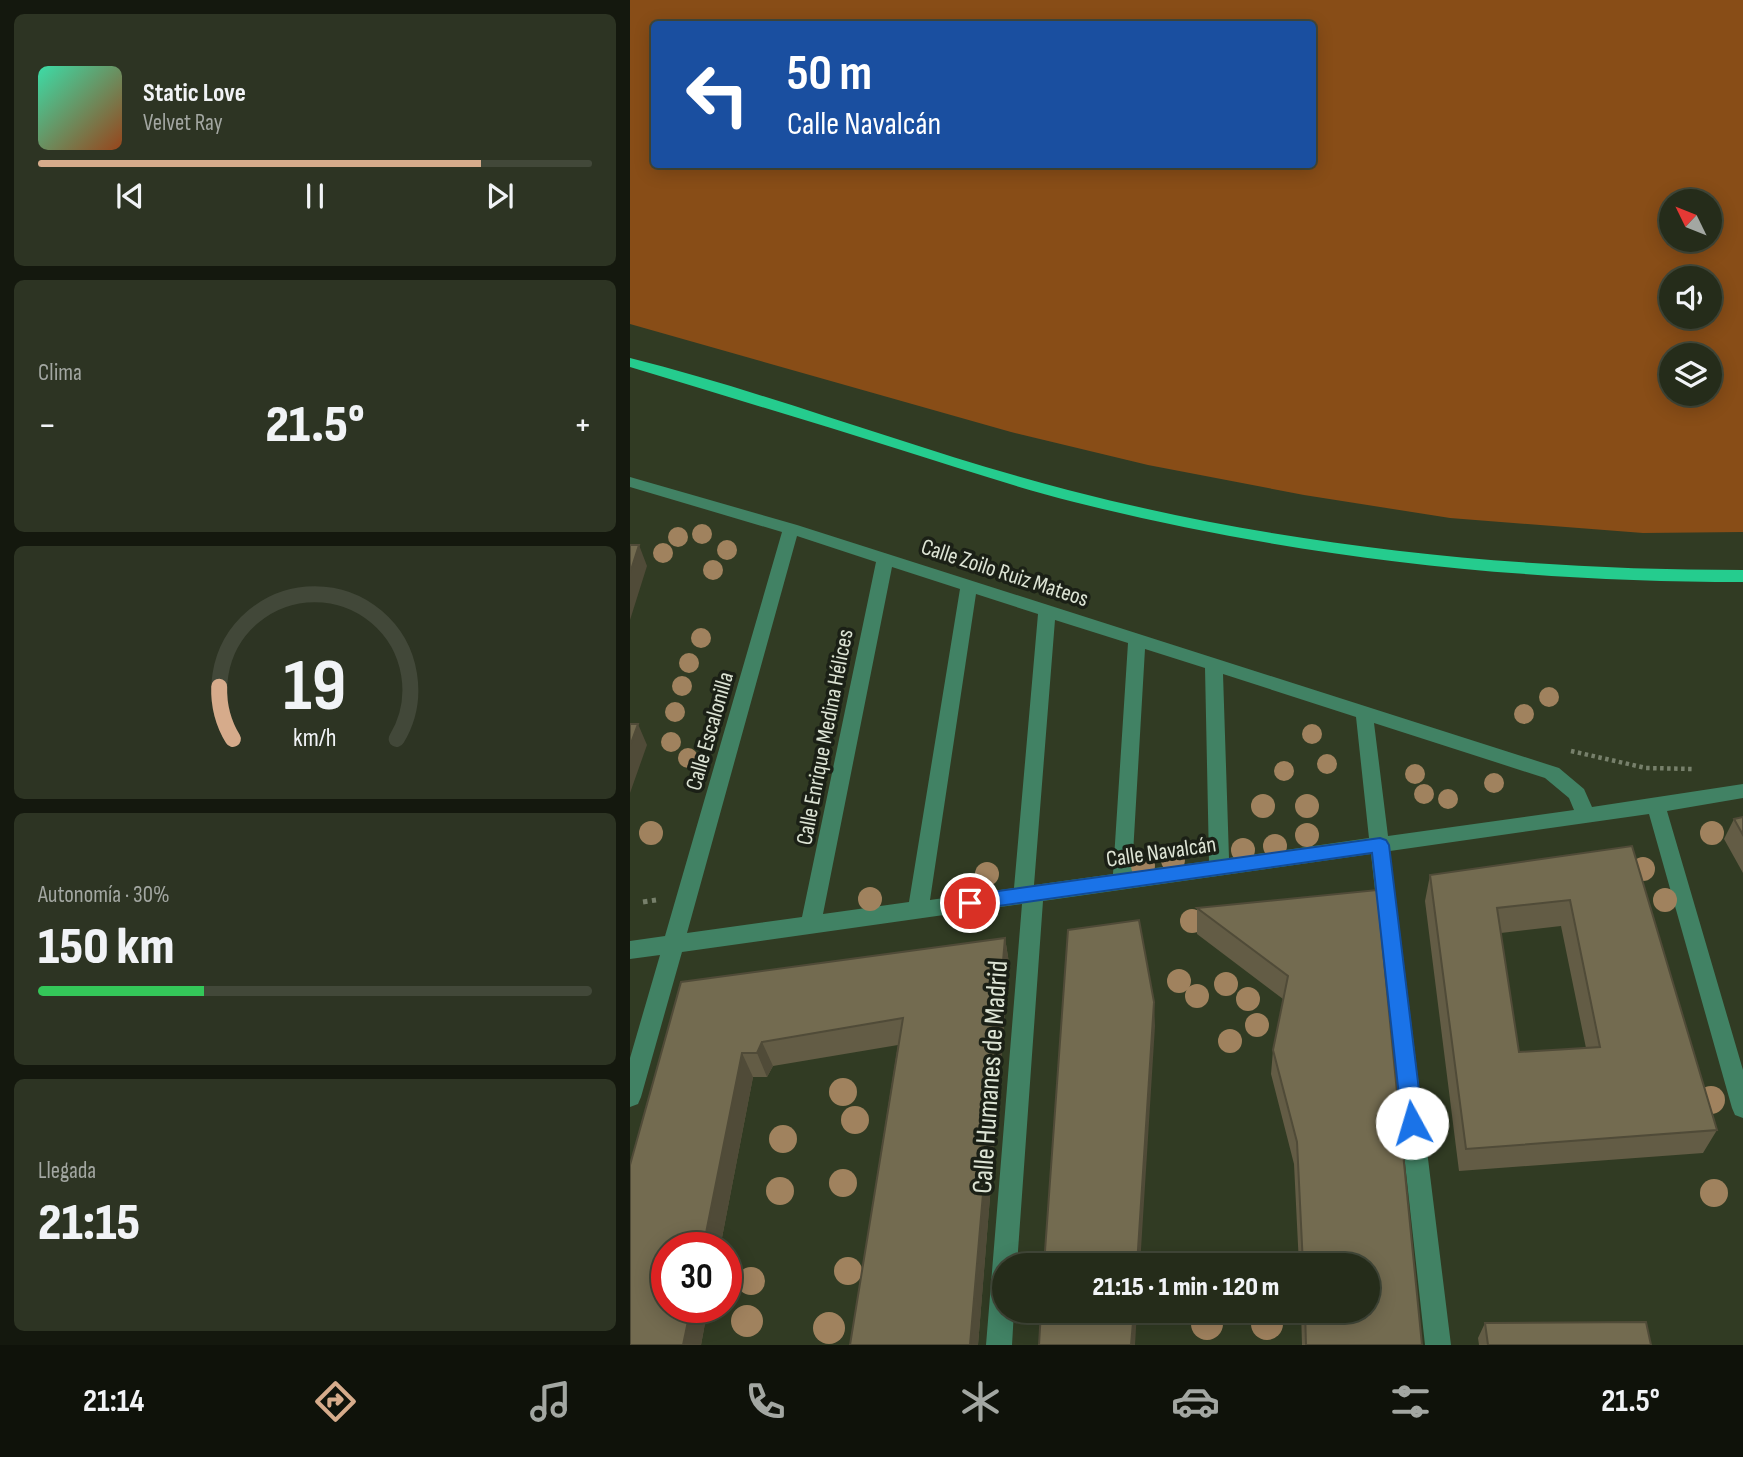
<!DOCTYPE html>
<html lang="es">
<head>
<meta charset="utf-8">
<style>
	body { margin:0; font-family:"Sofia Sans Condensed",sans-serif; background:#2d3423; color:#f1f3f6; height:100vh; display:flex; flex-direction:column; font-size:26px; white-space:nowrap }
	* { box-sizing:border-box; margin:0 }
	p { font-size:23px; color:#a3a7a2 }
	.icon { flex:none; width:38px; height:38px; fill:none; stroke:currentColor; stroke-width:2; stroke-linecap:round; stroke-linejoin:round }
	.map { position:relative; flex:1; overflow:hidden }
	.side { display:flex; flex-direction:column; gap:14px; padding:14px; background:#14180e; width:630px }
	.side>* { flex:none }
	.guide { position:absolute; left:21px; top:21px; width:665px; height:147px; border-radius:7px; box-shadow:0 4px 18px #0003,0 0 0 2px #424839; background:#1a4fa0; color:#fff; overflow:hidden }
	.needle { width:46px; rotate:313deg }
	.buttons { position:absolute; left:1029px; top:189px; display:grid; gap:14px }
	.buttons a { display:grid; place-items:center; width:63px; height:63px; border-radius:50%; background:#252c1a; box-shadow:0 4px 18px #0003,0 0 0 2px #424839; font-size:35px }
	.speed { position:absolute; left:21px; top:1232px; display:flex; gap:14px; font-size:35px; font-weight:700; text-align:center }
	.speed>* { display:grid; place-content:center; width:91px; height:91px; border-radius:50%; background:#252c1a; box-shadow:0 4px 18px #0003,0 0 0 2px #424839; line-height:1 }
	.speed .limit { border:10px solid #d22; background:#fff; color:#111 }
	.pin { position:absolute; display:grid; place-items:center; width:60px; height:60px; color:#fff; margin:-30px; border:4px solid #fff; border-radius:50%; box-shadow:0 2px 7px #0007 }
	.me { position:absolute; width:77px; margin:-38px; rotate:354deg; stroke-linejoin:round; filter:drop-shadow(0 0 5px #0008) }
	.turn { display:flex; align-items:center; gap:24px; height:147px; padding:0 21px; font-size:32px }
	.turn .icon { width:91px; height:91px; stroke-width:2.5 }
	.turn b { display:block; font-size:49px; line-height:60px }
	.big { font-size:52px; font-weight:800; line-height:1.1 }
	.side .card { flex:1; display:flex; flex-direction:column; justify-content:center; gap:10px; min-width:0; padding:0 24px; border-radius:10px; background:#2d3423 }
	.side .dial { align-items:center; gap:0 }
	.dial svg { height:182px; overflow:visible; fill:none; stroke:#424839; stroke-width:7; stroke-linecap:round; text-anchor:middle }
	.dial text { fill:#f1f3f6; stroke:none }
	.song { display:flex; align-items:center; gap:21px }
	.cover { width:84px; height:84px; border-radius:10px; background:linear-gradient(135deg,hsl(160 70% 55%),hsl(20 70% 35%)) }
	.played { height:7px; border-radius:4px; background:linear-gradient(90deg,#d6ab8b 80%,#424839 80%) }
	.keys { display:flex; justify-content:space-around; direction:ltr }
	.heat { display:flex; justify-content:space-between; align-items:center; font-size:38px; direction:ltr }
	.charge { height:10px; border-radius:5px; background:linear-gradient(90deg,#34c759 30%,#424839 0) }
	.trip { position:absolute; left:362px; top:1253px; width:388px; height:70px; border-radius:35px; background:#252c1a; box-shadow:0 4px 18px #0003,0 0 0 2px #424839; font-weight:800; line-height:70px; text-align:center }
	.dock { display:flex; height:112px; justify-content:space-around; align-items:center; background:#0f120a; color:#a3a7a2 }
	.dock .icon { width:49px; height:49px }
	.dock .selected { color:#d6ab8b }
	.dock b { font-size:32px; color:#f1f3f6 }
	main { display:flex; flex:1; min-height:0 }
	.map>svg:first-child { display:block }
	.green { fill:#884d17; fill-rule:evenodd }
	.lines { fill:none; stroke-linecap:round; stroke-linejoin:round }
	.path-far1 { stroke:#77806b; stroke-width:4.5; stroke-dasharray:3.5 3.5; stroke-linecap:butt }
	.path { stroke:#77806b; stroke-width:5; stroke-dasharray:4.5 4.5; stroke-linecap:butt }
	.minor { fill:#418264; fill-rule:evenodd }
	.major { fill:#25cc8e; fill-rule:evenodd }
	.tree { fill:#a0825e }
	.wall { fill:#635c45; fill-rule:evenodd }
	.shaded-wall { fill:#504b38 }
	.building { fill:#736b50; stroke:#504b38; stroke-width:2; fill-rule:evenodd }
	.route { fill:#1a73e8; stroke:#114b97; stroke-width:2 }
	.labels { text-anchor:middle; stroke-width:7; stroke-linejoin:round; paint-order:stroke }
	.street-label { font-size:23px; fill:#dde4d5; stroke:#1b2016 }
	.near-street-label { font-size:28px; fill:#dde4d5; stroke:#1b2016 }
</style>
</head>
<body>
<main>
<section class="side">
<div class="card">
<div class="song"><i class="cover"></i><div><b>Static Love</b><p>Velvet Ray</p></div></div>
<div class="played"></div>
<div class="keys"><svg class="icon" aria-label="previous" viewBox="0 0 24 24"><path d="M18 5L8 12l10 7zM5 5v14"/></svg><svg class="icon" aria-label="pause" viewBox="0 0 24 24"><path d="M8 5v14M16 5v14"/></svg><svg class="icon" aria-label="next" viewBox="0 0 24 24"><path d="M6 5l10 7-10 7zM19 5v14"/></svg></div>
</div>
<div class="card"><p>Clima</p>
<div class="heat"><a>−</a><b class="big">21.5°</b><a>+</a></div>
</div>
<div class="card dial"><svg viewBox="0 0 100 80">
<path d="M14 69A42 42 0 1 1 86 69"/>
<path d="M14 69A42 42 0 0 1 8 46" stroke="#d6ab8b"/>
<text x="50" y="56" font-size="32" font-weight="700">19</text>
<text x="50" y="72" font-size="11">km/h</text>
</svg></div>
<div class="card"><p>Autonomía · 30%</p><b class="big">150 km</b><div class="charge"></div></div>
<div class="card"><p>Llegada</p><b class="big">21:15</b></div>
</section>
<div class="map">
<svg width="1113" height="1345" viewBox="0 0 1113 1345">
	<rect width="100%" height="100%" fill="#313b23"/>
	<path class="green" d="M0,0H1113V532L1013,533L820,518L674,495L518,465L381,432L0,324ZM24,24H682V164H24ZM1041,201H1080V240H1041ZM1041,278H1080V317H1041ZM1041,355H1080V394H1041Z"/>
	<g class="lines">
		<path class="path-far1" d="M941,751L1016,768L1063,769"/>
		<path class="path" d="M13,902L26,900"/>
		<path class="minor" d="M0,477L167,525L929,768L954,789L962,807L1113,784V798L1037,811L1113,1070V1118L1105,1115L1102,1108L1019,814L760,851L821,1345H795L741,854L413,901L387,1265H374V1311H384L382,1345H356L392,904L52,952L11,1097L8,1104L0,1107V1058L30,955L0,959V941L35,936L152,532L0,487ZM167,536L246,562L172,917L57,933ZM262,567L330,589L279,902L193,914ZM346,594L408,614L384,888L300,900ZM425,620L498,643L483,874L404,885ZM515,649L575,668L579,861L502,871ZM593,674L726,717L739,838L599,858ZM744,723L915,778L939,798L944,810L758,836Z"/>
		<path class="major" d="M0,358C147,395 291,452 438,490C659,547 886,570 1113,570V582C887,582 663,557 444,502C384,487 327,467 268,449C179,421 89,394 0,367Z"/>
	</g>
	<g class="tree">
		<circle cx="72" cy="534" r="10"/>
		<circle cx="48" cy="537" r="10"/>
		<circle cx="97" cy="550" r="10"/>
		<circle cx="33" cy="553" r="10"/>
		<circle cx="83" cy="570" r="10"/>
		<circle cx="71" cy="638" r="10"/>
		<circle cx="59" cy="663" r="10"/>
		<circle cx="52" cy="686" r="10"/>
		<circle cx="919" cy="697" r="10"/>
		<circle cx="45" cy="712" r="10"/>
		<circle cx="894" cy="714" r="10"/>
		<circle cx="682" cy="734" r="10"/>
		<circle cx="41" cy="742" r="10"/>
		<circle cx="58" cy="758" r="10"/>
		<circle cx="697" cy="764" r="10"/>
		<circle cx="654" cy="771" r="10"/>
		<circle cx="785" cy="774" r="10"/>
		<circle cx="864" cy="783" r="10"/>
		<circle cx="794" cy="794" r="10"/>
		<circle cx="818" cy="799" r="10"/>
		<circle cx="633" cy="806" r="12"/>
		<circle cx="677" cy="806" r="12"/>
		<circle cx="21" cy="833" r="12"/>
		<circle cx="1082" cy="833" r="12"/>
		<circle cx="677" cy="835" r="12"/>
		<circle cx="645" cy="846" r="12"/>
		<circle cx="613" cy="850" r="12"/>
		<circle cx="543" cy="860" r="12"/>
		<circle cx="513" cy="866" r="12"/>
		<circle cx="1013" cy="869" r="12"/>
		<circle cx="357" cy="874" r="12"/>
		<circle cx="240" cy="899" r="12"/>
		<circle cx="1035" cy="900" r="12"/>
		<circle cx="562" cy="921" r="12"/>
		<circle cx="549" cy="981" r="12"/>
		<circle cx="596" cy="984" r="12"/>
		<circle cx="567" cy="996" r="12"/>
		<circle cx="618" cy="999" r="12"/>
		<circle cx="627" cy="1025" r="12"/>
		<circle cx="600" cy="1041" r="12"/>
		<circle cx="213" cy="1092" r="14"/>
		<circle cx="1081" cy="1100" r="14"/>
		<circle cx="225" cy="1120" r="14"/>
		<circle cx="153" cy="1139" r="14"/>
		<circle cx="213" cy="1183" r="14"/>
		<circle cx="150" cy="1191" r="14"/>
		<circle cx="1084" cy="1193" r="14"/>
		<circle cx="218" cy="1271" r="14"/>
		<circle cx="121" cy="1281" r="14"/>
		<circle cx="117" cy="1321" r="16"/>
		<circle cx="577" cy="1324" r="16"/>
		<circle cx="637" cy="1324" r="16"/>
		<circle cx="199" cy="1328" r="16"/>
	</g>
	<path class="wall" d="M1113,817V873L1094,839L1104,819Z
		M1002,846L1087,1130L1073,1153L829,1171L795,901L800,875ZM931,926L956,1048L889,1052L871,933Z
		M747,890L792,1345H672L671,1311H738V1265H669L664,1164L641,1074L643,1050L653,999L567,934V908Z
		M375,938L379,963L348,1345H220L268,1045L143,1066L137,1077H123L90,1248H37V1307H78L71,1345H0V1165L51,982Z
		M855,1323L1021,1345H849L848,1338Z"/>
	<path class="shaded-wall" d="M9,545L17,566L0,620V573Z
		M8,724L17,745L0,793V746Z
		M375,938L379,963L348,1345H340Z
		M524,1002L525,1026L510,1265H507Z
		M132,1042L143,1066L137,1077L127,1053Z
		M112,1053L123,1077L90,1248H73Z
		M61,1307H78L71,1345H53Z
		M504,1311H507L505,1345H501Z"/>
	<path class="building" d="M0,545H9L0,573Z
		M0,724H8L0,746Z
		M1113,817V835L1104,819Z
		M1002,846L1087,1130L836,1149L800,875ZM940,900L970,1047L889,1052L867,908Z
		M747,890L792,1345H676L675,1311H738V1265H673L667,1142L643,1050L658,976L567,908Z
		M509,920L524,1002L507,1265H414L438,930Z
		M375,938L340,1345H220L273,1018L132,1042L127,1053H112L73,1248H37V1307H61L53,1345H0V1165L51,982Z
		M411,1311H504L501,1345H409Z
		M1016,1322L1021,1345H858L855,1323Z"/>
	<path class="route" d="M750,838L756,840L759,845L793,1123L790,1130L782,1132L775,1130L772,1123L742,853L340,910L334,908L331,903L334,897L340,895Z"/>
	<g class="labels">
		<g class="street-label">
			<text transform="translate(375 572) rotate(18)" y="8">Calle Zoilo Ruiz Mateos</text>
			<text transform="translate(79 731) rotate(-74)" y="8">Calle Escalonilla</text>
			<text transform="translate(194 737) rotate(-79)" y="8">Calle Enrique Medina Hélices</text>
			<text transform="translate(531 851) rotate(-8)" y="8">Calle Navalcán</text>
		</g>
		<g class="near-street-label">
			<text transform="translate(359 1077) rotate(-86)" y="10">Calle Humanes de Madrid</text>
		</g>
	</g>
</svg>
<div class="buttons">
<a><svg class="needle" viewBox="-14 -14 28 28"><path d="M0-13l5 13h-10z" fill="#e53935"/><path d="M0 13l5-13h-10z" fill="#a3a7a2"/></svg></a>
<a><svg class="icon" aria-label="sound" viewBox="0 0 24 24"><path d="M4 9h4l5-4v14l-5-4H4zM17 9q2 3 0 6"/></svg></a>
<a><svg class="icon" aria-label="layers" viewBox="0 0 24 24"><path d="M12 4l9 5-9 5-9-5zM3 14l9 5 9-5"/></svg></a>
</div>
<div class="speed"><div class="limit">30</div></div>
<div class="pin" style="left:340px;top:903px;background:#d93025"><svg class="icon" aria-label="arrive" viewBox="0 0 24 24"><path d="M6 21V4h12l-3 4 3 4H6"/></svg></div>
<svg class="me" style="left:782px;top:1123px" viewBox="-20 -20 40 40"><circle r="19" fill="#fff"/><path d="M0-13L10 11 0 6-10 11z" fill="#1a73e8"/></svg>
<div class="trip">21:15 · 1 min · 120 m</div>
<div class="guide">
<div class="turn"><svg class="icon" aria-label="left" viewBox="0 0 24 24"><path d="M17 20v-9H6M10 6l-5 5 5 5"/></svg><div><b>50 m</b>Calle Navalcán</div></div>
</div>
</div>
</main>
<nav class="dock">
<b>21:14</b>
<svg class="icon selected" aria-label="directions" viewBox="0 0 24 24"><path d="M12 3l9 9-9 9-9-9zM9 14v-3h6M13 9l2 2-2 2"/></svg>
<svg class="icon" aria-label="music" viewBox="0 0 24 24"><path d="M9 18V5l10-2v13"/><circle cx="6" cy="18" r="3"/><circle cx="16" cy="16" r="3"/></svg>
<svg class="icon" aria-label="phone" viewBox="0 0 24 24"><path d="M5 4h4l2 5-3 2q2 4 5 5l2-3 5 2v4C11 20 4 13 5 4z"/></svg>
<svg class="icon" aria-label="climate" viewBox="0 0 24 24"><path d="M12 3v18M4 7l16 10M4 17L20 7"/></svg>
<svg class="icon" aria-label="car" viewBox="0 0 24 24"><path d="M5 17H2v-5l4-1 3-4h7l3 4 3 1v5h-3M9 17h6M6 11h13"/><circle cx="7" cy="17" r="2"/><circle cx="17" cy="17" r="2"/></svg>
<svg class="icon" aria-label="filters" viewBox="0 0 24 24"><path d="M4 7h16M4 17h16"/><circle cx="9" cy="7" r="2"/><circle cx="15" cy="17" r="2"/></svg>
<b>21.5°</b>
</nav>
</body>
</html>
